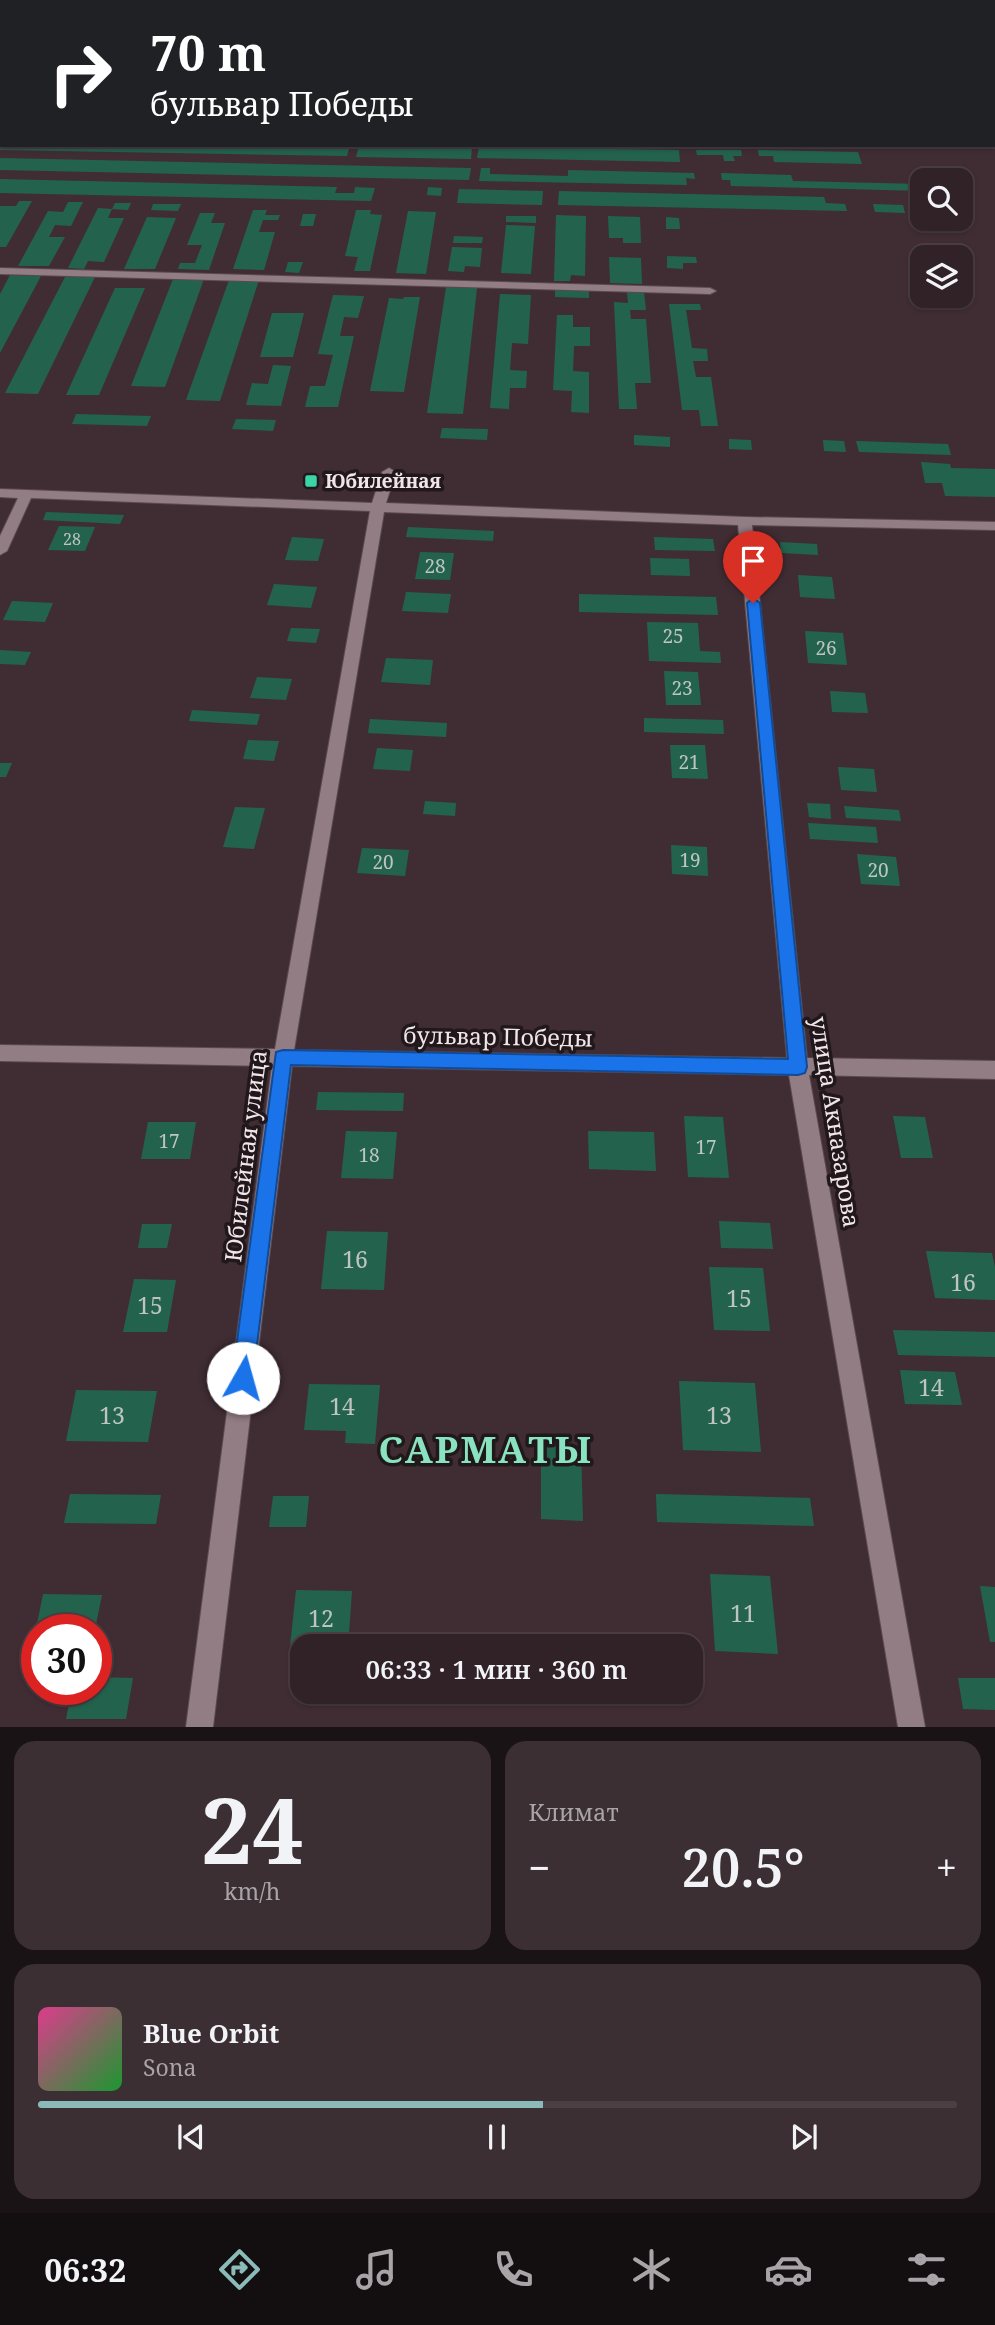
<!DOCTYPE html>
<html lang="ru">
<head>
<meta charset="utf-8">
<style>
	body { margin:0; font-family:"Noto Serif",serif; background:#3c2f33; color:#f1f3f6; height:100vh; display:flex; flex-direction:column; font-size:26px; white-space:nowrap }
	* { box-sizing:border-box; margin:0 }
	p { font-size:23px; color:#a8a4a7 }
	.icon { flex:none; width:38px; height:38px; fill:none; stroke:currentColor; stroke-width:2; stroke-linecap:round; stroke-linejoin:round }
	.map { position:relative; height:1727px; overflow:hidden }
	.panel { display:flex; flex-direction:column; gap:14px; padding:14px; background:#1a1315; flex:1 }
	.panel>* { flex:none }
	.hud { position:absolute; left:0px; top:0px; width:996px; height:147px; box-shadow:0 2px 5px #0004,0 0 0 2px #4b3f44; background:#202124; color:#fff; overflow:hidden }
	.tools { position:absolute; left:910px; top:168px; display:grid; gap:14px }
	.tools a { display:grid; place-items:center; width:63px; height:63px; border-radius:14px; background:#302227; box-shadow:0 2px 5px #0004,0 0 0 2px #4b3f44; font-size:35px }
	.speed { position:absolute; left:21px; top:1614px; display:flex; gap:14px; font-size:35px; font-weight:700; text-align:center }
	.speed>* { display:grid; place-content:center; width:91px; height:91px; border-radius:50%; background:#302227; box-shadow:0 2px 5px #0004,0 0 0 2px #4b3f44; line-height:1 }
	.speed .limit { border:10px solid #d22; background:#fff; color:#111 }
	.pin { position:absolute; display:grid; place-items:center; width:60px; height:60px; color:#fff; margin:-72px -30px; border-radius:50% 50% 50% 0; rotate:-45deg; box-shadow:0 0 7px #0007 }
	.pin .icon { rotate:45deg }
	.me { position:absolute; width:77px; margin:-38px; rotate:7deg; stroke-linejoin:round; filter:drop-shadow(0 0 5px #0008) }
	.turn { display:flex; align-items:center; gap:24px; height:147px; padding:0 35px; font-size:32px }
	.turn .icon { width:91px; height:91px; stroke-width:2.5 }
	.turn b { display:block; font-size:49px; line-height:60px }
	.big { font-size:52px; font-weight:600; line-height:1.1 }
	.panel .widget { flex:1; display:flex; flex-direction:column; justify-content:center; gap:10px; min-width:0; padding:0 24px; border-radius:21px; background:#3c2f33 }
	.panel .dial { align-items:center; gap:0 }
	.dial b { font-size:91px; line-height:1 }
	.song { display:flex; align-items:center; gap:21px }
	.cover { width:84px; height:84px; border-radius:10px; background:linear-gradient(135deg,hsl(330 70% 55%),hsl(130 70% 35%)) }
	.played { height:7px; border-radius:4px; background:linear-gradient(90deg,#8bbbb9 55%,#4b3f44 55%) }
	.keys { display:flex; justify-content:space-around; direction:ltr }
	.heat { display:flex; justify-content:space-between; align-items:center; font-size:38px; direction:ltr }
	.panel .tiles { flex:1; display:grid; gap:14px; grid-template-columns:1fr 1fr }
	.widget:last-child { grid-column:span 2 }
	.trip { position:absolute; left:290px; top:1634px; width:413px; height:70px; border-radius:21px; background:#302227; box-shadow:0 2px 5px #0004,0 0 0 2px #4b3f44; font-weight:600; line-height:70px; text-align:center }
	.tabs { display:flex; height:112px; justify-content:space-around; align-items:center; background:#130e10; color:#a8a4a7 }
	.tabs .icon { width:49px; height:49px }
	.tabs .active { color:#8bbbb9 }
	.tabs b { font-size:32px; color:#f1f3f6 }
	.map>svg:first-child { display:block }
	.green { fill:#77505e }
	.building { fill:#23634d }
	.lines { fill:none; stroke-linecap:round; stroke-linejoin:round }
	.minor-casing { stroke:#5b4b51; stroke-width:2 }
	.minor { fill:#937d84; fill-rule:evenodd }
	.route { fill:#1a73e8; stroke:#114b97; stroke-width:2 }
	.poi-dot { fill:#3bd4a4; stroke:#21181b; stroke-width:2.5 }
	.labels { text-anchor:middle; stroke-width:7; stroke-linejoin:round; paint-order:stroke }
	.far-number-label { font-size:16px; fill:#bec4c2 }
	.far-poi-label { font-size:19px; font-weight:bold; fill:#f2e5e9; stroke:#21181b; text-anchor:start }
	.number-label { font-size:19px; fill:#bec4c2 }
	.street-label { font-size:23px; fill:#f2e5e9; stroke:#21181b }
	.near-number-label { font-size:23px; fill:#bec4c2 }
	.near-district-label { font-size:37px; font-weight:bold; letter-spacing:2px; fill:#8ae3c0; stroke:#21181b }
</style>
</head>
<body>
<div class="map">
<svg width="995" height="1727" viewBox="0 0 995 1727">
	<rect width="100%" height="100%" fill="#402d34"/>
	<path class="green" d="M51,0H995V81L994,2H48Z"/>
	<path class="building" d="M0,145L175,147L350,145L347,156L0,150Z
		M359,145H401L472,147L471,159L356,157Z
		M479,147L679,150L680,162L477,158Z
		M696,150H741L742,156H733L735,161H724L723,155H697Z
		M758,150L858,152L862,164L774,162L773,156H759Z
		M0,158L471,168L469,180L0,170Z
		M481,168H490V174L568,176V170L694,173L695,179L686,178L687,185L479,181Z
		M721,173L791,175L793,181L922,184V191L731,186L730,180H722Z
		M0,179L337,187L335,193H354L355,187L375,188L371,201L0,193Z
		M428,187L442,188L441,196L427,195Z
		M459,189L543,191L542,205L457,203Z
		M559,191L824,197L826,203L845,204L847,211L558,205Z
		M19,201H32L6,247H0V206H16Z
		M68,202H83L71,226L55,225L49,237H65L49,266H18L48,211L63,212Z
		M115,203H131L128,210L112,209L108,218H124L104,262L88,261L84,269L68,268L98,208L112,209Z
		M153,204H181L178,211L151,210Z
		M873,204L903,205L905,213L875,212Z
		M253,210H267L265,215H280L278,220H263L259,232H275L264,270L233,269Z
		M356,210H371L370,214L382,215L370,271H354L358,257L345,256Z
		M408,211L436,212L426,274L396,273Z
		M200,213H215L211,223H225L209,270L178,269L180,263H195L202,245H187Z
		M303,214H316L313,226H300Z
		M556,215L586,216L585,276L571,275L570,281H554Z
		M506,216H536V223L506,222Z
		M608,216L640,217L641,243H623V238H609Z
		M147,217L176,218L155,269H124Z
		M666,217L679,218L680,229H666Z
		M506,225L535,226L531,274L501,273Z
		M454,236L483,237L482,243H453Z
		M452,247L482,248L480,267L465,266L464,272L448,271Z
		M667,256L696,257L697,263H683V269L667,268Z
		M609,257L641,258L642,284L610,283Z
		M288,262H303L299,273L285,272Z
		M10,275L41,276L0,353V294Z
		M65,277H95L38,394L5,393Z
		M173,279H204L165,387L131,386Z
		M229,280H259L220,401L186,400Z
		M446,287L477,288L463,414L427,413Z
		M115,288H145L99,395H66Z
		M555,290L589,291V298L555,297Z
		M627,292H644L646,310H630L631,319H646L651,383H635L637,409H619L614,302L628,303Z
		M500,294L531,295L528,344L512,343L510,370L527,371L526,388H510L509,409L490,408Z
		M333,295L364,296L358,318L344,317L340,336H354L338,407H305L310,386H325L333,355L318,354Z
		M404,297H420L404,392L370,391L389,298L403,299Z
		M669,304H700L701,310H686L692,348L707,349L708,361H693L696,377H711L718,426H701L699,410H682Z
		M272,313H304L293,357H260Z
		M557,315H573V327H590V346H574L573,371L589,372V413L571,412L572,391L553,390Z
		M273,365L291,366L281,406L246,405L252,383L268,384Z
		M76,414L151,416L147,426L72,424Z
		M236,419L276,420L273,431L232,429Z
		M442,428L488,429L487,440L440,438Z
		M634,435L670,437V447L634,445Z
		M729,439L751,440L752,450L729,449Z
		M823,440L844,441L846,452L824,451Z
		M856,441L948,444L951,455L859,452Z
		M921,462L950,464L951,468L995,469V497L945,496L942,483H925Z
		M46,512L124,515L120,524L43,520Z
		M59,526L95,527L85,551L48,550Z
		M408,527L494,531L493,541L406,537Z
		M292,537L324,539L318,561L285,560Z
		M654,537L713,539L715,551L655,550Z
		M780,542L817,544L818,555L781,553Z
		M420,552L454,553L450,580L415,579Z
		M650,558L689,559L690,576L651,575Z
		M798,575L832,577L835,599L800,597Z
		M274,584L317,587L311,608L267,605Z
		M406,592L451,594L448,613L402,611Z
		M579,594L716,597L718,615L579,612Z
		M12,601L53,603L45,622L3,620Z
		M647,622L698,623L700,651L720,652L721,663L649,661Z
		M291,628L320,629L316,643L287,641Z
		M805,631L843,633L847,665L808,663Z
		M0,650L31,652L25,665L0,664Z
		M386,658L433,660L430,685L381,682Z
		M664,671L698,672L701,705H666Z
		M257,677L292,679L286,700L250,698Z
		M830,691L865,693L868,713L832,712Z
		M192,710L260,714L257,725L189,721Z
		M644,718L723,720L724,734L644,732Z
		M370,719L447,723L446,737L368,733Z
		M248,740L279,741L274,761L243,759Z
		M670,745H705L708,779L672,778Z
		M377,748L413,750L410,771L373,769Z
		M0,763H12L6,777H0Z
		M838,767L874,769L877,792L841,790Z
		M425,801L456,803L455,816L423,814Z
		M807,803L830,804L831,819L809,817Z
		M844,806L899,810L901,821L846,818Z
		M235,807L265,808L254,849L223,847Z
		M808,823L876,827L878,843L810,839Z
		M671,845L707,847L708,876L672,874Z
		M362,848L409,850L405,876L357,873Z
		M857,854L896,857L900,886L861,884Z
		M318,1092L404,1093L403,1111L316,1110Z
		M684,1116L723,1117L729,1178L688,1177Z
		M893,1116L925,1117L933,1158H901Z
		M148,1122H196L190,1159H141Z
		M346,1131L397,1132L393,1179L341,1178Z
		M588,1131L654,1132L656,1171L589,1169Z
		M719,1221L770,1223L773,1249L721,1248Z
		M142,1224H172L167,1248H138Z
		M327,1231L388,1232L384,1290L321,1289Z
		M926,1251L992,1253L995,1267V1300L935,1298Z
		M709,1267L763,1268L770,1331L714,1330Z
		M134,1279L176,1280L167,1332H123Z
		M893,1330L995,1332V1357L898,1355Z
		M900,1370L955,1372L962,1405L905,1404Z
		M679,1381L755,1383L761,1452L683,1450Z
		M309,1384L380,1385L375,1444L345,1443L346,1431L304,1430Z
		M76,1390L157,1391L148,1442L66,1441Z
		M541,1446L581,1447L583,1521L541,1519Z
		M70,1494L161,1495L156,1524L64,1523Z
		M656,1494L810,1498L814,1526L657,1522Z
		M273,1496H309L306,1527H269Z
		M710,1574L770,1576L778,1654L715,1651Z
		M980,1586L995,1587V1642H990Z
		M296,1590L352,1591L348,1647H303V1666L288,1665Z
		M43,1594L102,1595L95,1629H36Z
		M96,1677L133,1678L126,1719H66L72,1689H96Z
		M958,1678H995V1710L963,1709Z"/>
	<g class="lines">
		<defs>
			<path id="minor" d="M623,0H962L964,2H624Z
				M991,0H995V4L990,2Z
				M994,43H995V49H994Z
				M0,268L710,288L716,291L710,294L0,274Z
				M389,468L396,472L386,503L745,517L995,522V530L752,525L807,1058L995,1061V1079L809,1075L925,1727H898L789,1075L292,1066L213,1727H186L272,1066L0,1061V1045L275,1049L370,511L31,498L7,551L0,555V536L18,498L0,497V489L372,503L382,472ZM384,512L738,525L787,1058L294,1050Z"/>
		</defs>
		<use href="#minor" class="minor-casing"/>
		<use href="#minor" class="minor"/>
	</g>
	<path class="route" d="M753,598L760,603L807,1067L805,1073L798,1075L291,1065L253,1378L250,1386L243,1389L235,1386L232,1378L276,1052L283,1050L788,1059L747,603Z"/>
	<rect class="poi-dot" x="304" y="474" width="14" height="14" rx="3.5"/>
	<g class="labels">
		<g class="far-number-label">
			<text x="72" y="545">28</text>
		</g>
		<g class="far-poi-label">
			<text x="325" y="488">Юбилейная</text>
		</g>
		<g class="number-label">
			<text x="435" y="573">28</text>
			<text x="673" y="643">25</text>
			<text x="826" y="655">26</text>
			<text x="682" y="695">23</text>
			<text x="689" y="769">21</text>
			<text x="690" y="867">19</text>
			<text x="383" y="869">20</text>
			<text x="878" y="877">20</text>
			<text x="169" y="1148">17</text>
			<text x="706" y="1154">17</text>
			<text x="369" y="1162">18</text>
		</g>
		<g class="street-label">
			<text transform="translate(498 1037) rotate(1)" y="8">бульвар Победы</text>
			<text transform="translate(835 1122) rotate(81)" y="8">улица Акназарова</text>
			<text transform="translate(246 1156) rotate(-83)" y="8">Юбилейная улица</text>
		</g>
		<g class="near-number-label">
			<text x="355" y="1268">16</text>
			<text x="963" y="1291">16</text>
			<text x="739" y="1307">15</text>
			<text x="150" y="1314">15</text>
			<text x="931" y="1396">14</text>
			<text x="342" y="1415">14</text>
			<text x="112" y="1424">13</text>
			<text x="719" y="1424">13</text>
			<text x="743" y="1622">11</text>
			<text x="321" y="1627">12</text>
		</g>
		<g class="near-district-label">
			<text x="486" y="1463">САРМАТЫ</text>
		</g>
	</g>
</svg>
<div class="tools">
<a><svg class="icon" aria-label="search" viewBox="0 0 24 24"><circle cx="10" cy="10" r="6"/><path d="M15 15l6 6"/></svg></a>
<a><svg class="icon" aria-label="layers" viewBox="0 0 24 24"><path d="M12 4l9 5-9 5-9-5zM3 14l9 5 9-5"/></svg></a>
</div>
<div class="speed"><div class="limit">30</div></div>
<div class="pin" style="left:753px;top:603px;background:#d93025"><svg class="icon" aria-label="arrive" viewBox="0 0 24 24"><path d="M6 21V4h12l-3 4 3 4H6"/></svg></div>
<svg class="me" style="left:243px;top:1378px" viewBox="-20 -20 40 40"><circle r="19" fill="#fff"/><path d="M0-13L10 11 0 6-10 11z" fill="#1a73e8"/></svg>
<div class="trip">06:33 · 1 мин · 360 m</div>
<div class="hud">
<div class="turn"><svg class="icon" aria-label="right" viewBox="0 0 24 24"><path d="M7 20v-9h11M14 6l5 5-5 5"/></svg><div><b>70 m</b>бульвар Победы</div></div>
</div>
</div>
<section class="panel">
<div class="tiles">
<div class="widget dial"><b>24</b><p>km/h</p></div>
<div class="widget"><p>Климат</p>
<div class="heat"><a>−</a><b class="big">20.5°</b><a>+</a></div>
</div>
<div class="widget">
<div class="song"><i class="cover"></i><div><b>Blue Orbit</b><p>Sona</p></div></div>
<div class="played"></div>
<div class="keys"><svg class="icon" aria-label="previous" viewBox="0 0 24 24"><path d="M18 5L8 12l10 7zM5 5v14"/></svg><svg class="icon" aria-label="pause" viewBox="0 0 24 24"><path d="M8 5v14M16 5v14"/></svg><svg class="icon" aria-label="next" viewBox="0 0 24 24"><path d="M6 5l10 7-10 7zM19 5v14"/></svg></div>
</div>
</div>
</section>
<nav class="tabs">
<b>06:32</b>
<svg class="icon active" aria-label="directions" viewBox="0 0 24 24"><path d="M12 3l9 9-9 9-9-9zM9 14v-3h6M13 9l2 2-2 2"/></svg>
<svg class="icon" aria-label="music" viewBox="0 0 24 24"><path d="M9 18V5l10-2v13"/><circle cx="6" cy="18" r="3"/><circle cx="16" cy="16" r="3"/></svg>
<svg class="icon" aria-label="phone" viewBox="0 0 24 24"><path d="M5 4h4l2 5-3 2q2 4 5 5l2-3 5 2v4C11 20 4 13 5 4z"/></svg>
<svg class="icon" aria-label="climate" viewBox="0 0 24 24"><path d="M12 3v18M4 7l16 10M4 17L20 7"/></svg>
<svg class="icon" aria-label="car" viewBox="0 0 24 24"><path d="M5 17H2v-5l4-1 3-4h7l3 4 3 1v5h-3M9 17h6M6 11h13"/><circle cx="7" cy="17" r="2"/><circle cx="17" cy="17" r="2"/></svg>
<svg class="icon" aria-label="filters" viewBox="0 0 24 24"><path d="M4 7h16M4 17h16"/><circle cx="9" cy="7" r="2"/><circle cx="15" cy="17" r="2"/></svg>
</nav>
</body>
</html>
